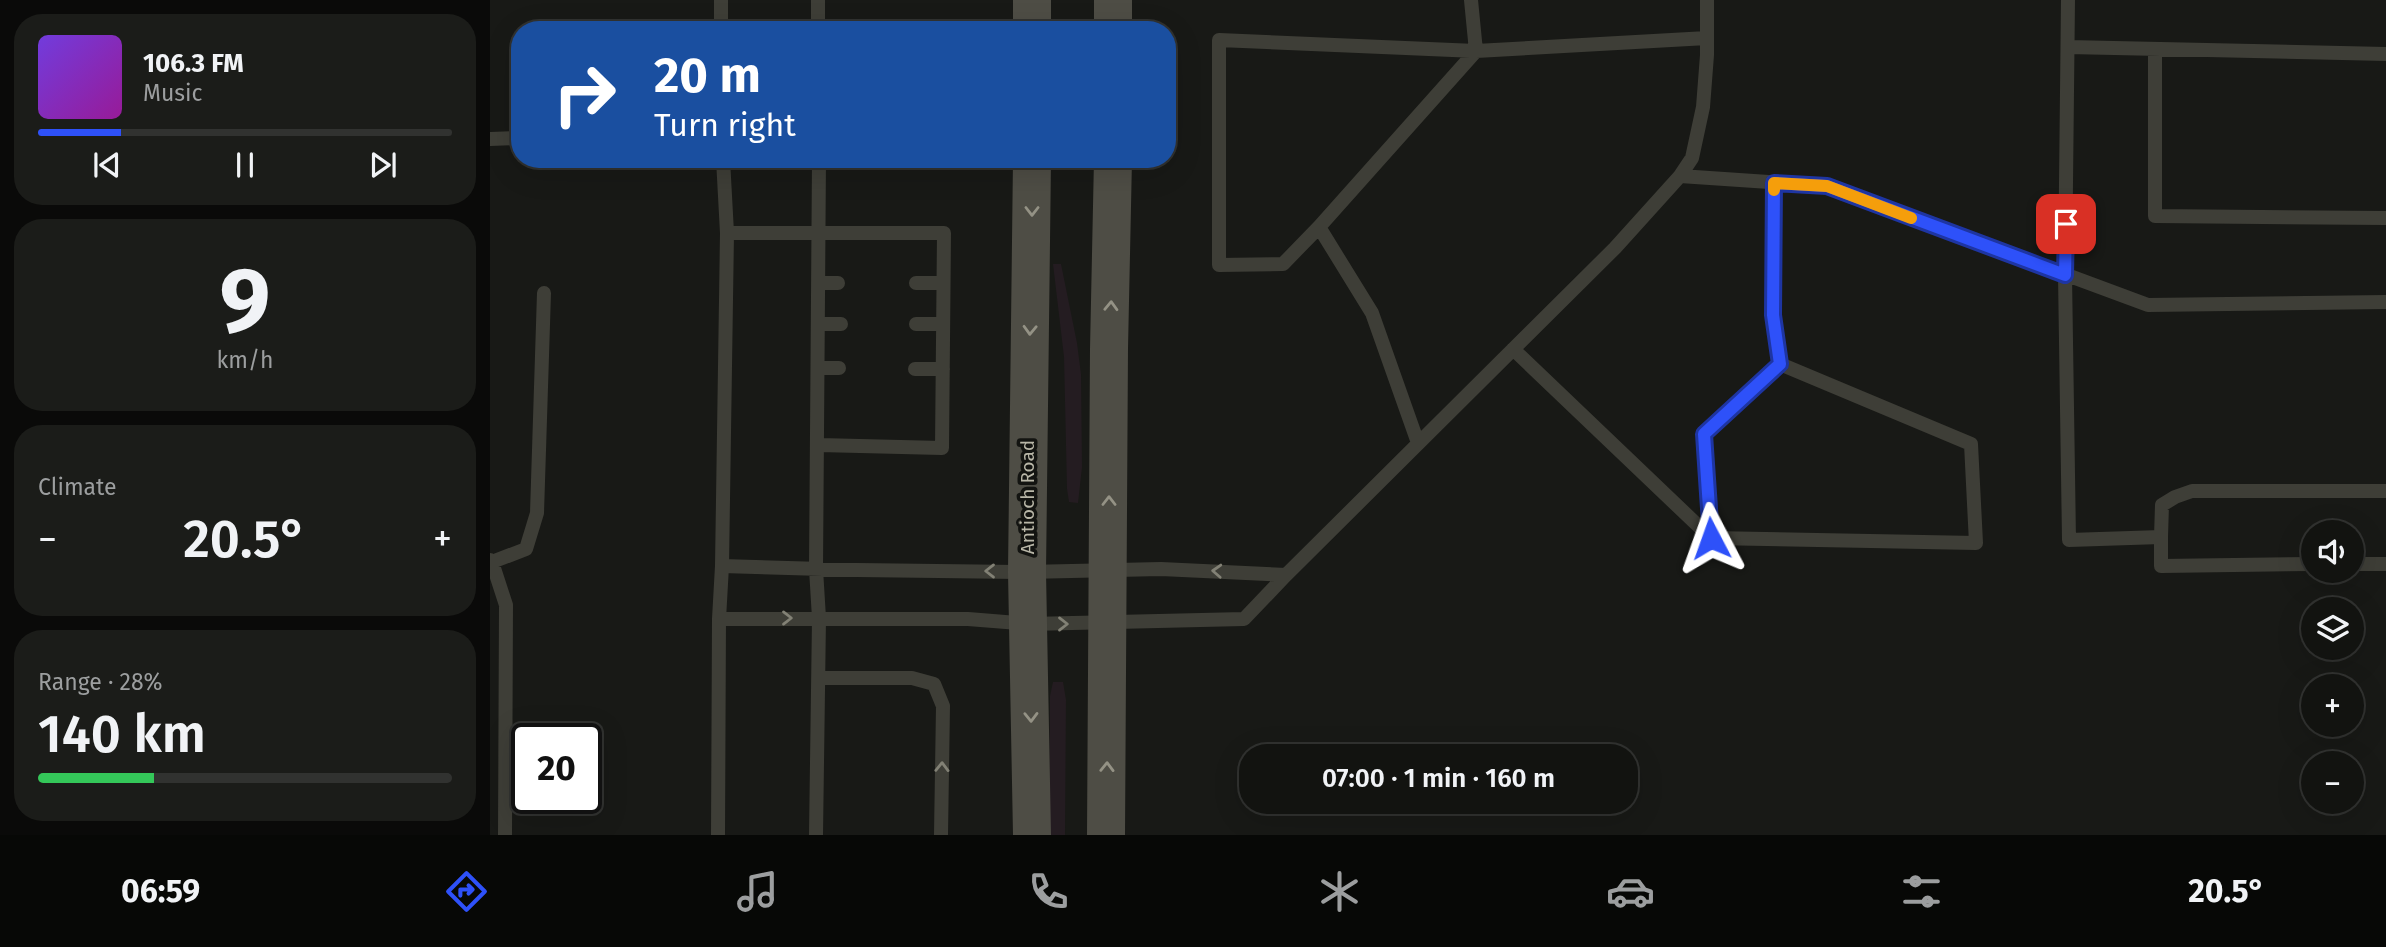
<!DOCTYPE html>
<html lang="en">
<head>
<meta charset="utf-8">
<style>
	body { margin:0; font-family:"Fira Sans",sans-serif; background:#1b1c19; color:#f1f3f6; height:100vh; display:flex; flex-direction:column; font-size:26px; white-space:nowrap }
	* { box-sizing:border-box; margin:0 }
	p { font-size:23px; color:#9c9e9f }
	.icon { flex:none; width:38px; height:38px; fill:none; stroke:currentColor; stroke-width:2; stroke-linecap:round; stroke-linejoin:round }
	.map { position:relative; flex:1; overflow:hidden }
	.panel { display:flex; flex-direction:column; gap:14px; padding:14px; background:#0a0a09; width:490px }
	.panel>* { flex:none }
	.guide { position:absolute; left:21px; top:21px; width:665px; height:147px; border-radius:28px; box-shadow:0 7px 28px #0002,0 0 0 2px #313230; background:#1a4fa0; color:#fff; overflow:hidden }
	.controls { position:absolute; left:1811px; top:520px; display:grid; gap:14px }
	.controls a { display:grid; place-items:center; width:63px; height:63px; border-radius:50%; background:#121310; box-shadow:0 7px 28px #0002,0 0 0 2px #313230; font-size:35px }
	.speed { position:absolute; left:21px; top:723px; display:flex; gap:14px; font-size:35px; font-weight:700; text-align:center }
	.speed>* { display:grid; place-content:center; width:91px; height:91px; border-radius:50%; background:#121310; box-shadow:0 7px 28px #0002,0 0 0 2px #313230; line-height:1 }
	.speed .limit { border:4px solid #111; border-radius:10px; background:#fff; color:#111 }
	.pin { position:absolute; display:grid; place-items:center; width:60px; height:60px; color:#fff; margin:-30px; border-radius:14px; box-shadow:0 4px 10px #0006 }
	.me { position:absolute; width:77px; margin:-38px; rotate:356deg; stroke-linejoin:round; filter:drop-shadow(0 0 5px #0008) }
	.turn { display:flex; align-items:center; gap:24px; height:147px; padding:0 28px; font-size:32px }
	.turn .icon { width:91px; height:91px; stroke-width:2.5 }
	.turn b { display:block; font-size:49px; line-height:60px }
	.big { font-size:52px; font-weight:600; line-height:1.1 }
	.panel .card { flex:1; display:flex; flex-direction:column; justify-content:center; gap:10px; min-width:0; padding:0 24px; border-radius:28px; background:#1b1c19 }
	.panel .dial { align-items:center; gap:0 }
	.dial b { font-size:91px; line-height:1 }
	.song { display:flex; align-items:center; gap:21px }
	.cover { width:84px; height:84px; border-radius:10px; background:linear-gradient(135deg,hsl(260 70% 55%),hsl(300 70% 35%)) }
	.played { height:7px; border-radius:4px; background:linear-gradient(90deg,#2e51f9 20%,#313230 20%) }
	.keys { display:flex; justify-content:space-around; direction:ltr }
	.heat { display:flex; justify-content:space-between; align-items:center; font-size:38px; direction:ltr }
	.charge { height:10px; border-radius:5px; background:linear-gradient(90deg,#34c759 28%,#313230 0) }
	.trip { position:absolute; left:749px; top:744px; width:399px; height:70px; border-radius:28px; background:#121310; box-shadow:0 7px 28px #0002,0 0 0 2px #313230; font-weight:600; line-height:70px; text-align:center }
	.dock { display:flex; height:112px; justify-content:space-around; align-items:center; background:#070806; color:#9c9e9f }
	.dock .icon { width:49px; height:49px }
	.dock .on { color:#2e51f9 }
	.dock b { font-size:32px; color:#f1f3f6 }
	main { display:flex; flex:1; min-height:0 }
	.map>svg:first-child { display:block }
	.green { fill:#241c21 }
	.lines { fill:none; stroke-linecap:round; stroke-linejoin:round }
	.service { stroke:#3e3e37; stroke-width:14 }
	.secondary { stroke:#4e4d45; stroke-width:38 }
	.oneway { stroke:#949285 }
	.oneway2 { stroke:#828175 }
	.route-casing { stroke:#1e35a2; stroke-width:18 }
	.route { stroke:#2e51f9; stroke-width:12 }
	.slow { stroke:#f59e0b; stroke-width:12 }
	.labels { text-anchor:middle; stroke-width:7; stroke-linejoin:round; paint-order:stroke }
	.street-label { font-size:19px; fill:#b9b7a8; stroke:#131411 }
</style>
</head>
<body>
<main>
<section class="panel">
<div class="card">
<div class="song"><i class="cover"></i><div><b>106.3 FM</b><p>Music</p></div></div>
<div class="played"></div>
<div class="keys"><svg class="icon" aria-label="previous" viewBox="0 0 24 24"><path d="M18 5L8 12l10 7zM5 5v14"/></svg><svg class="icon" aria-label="pause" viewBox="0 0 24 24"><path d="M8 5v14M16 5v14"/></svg><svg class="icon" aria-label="next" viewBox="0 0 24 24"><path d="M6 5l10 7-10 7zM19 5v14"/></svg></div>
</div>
<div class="card dial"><b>9</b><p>km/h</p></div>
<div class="card"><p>Climate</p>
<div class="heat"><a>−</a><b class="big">20.5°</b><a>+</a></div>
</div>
<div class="card"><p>Range · 28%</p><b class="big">140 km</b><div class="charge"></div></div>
</section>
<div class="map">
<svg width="1896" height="835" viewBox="0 0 1896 835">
	<rect width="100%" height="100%" fill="#181916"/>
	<path class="green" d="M563,264H571L587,343L591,374L592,467L588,503L579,502L577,489L574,357Z
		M563,682H573L576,700L575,835H559L560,696Z"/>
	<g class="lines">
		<path class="service" d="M231,0V30
			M328,0V30
			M1578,0L1575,275L1579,540L1671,537V566L1824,564
			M1578,47L1896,54
			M1665,49V216L1896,218
			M0,139L30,138
			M1190,176L1337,186L1658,305L1896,302
			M829,227L986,51L1217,38
			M237,233H454L452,448L329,445
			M329,283H348
			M426,283H453
			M329,324H351
			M426,324H453
			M1023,349L1221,538L1486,543L1481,444L1290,364L1283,315L1284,183
			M329,368H349
			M425,369H453
			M928,443L882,313L829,227L793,264L729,265V40L986,51L981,0
			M1671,537L1672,505L1685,497L1702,491H1896
			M1221,538L1214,434L1290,364
			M0,560L2,562L36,549L47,513L54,293
			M2,562L16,605L15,835
			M1862,564H1896
			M232,566L367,570L537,572L671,569L796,575
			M229,619H478L540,624L754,619L796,575L1125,248L1190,176L1202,158L1213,107L1217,55V0
			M329,678H422L444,684L453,706L451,835
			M228,835L229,619L232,566L237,233L233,159
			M326,835L329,618L326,569L329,159"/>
		<path class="secondary" d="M623,0V30
			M542,30V0
			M542,159L537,572L542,835
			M616,835L619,349L623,159"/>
	</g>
	<defs><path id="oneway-chevron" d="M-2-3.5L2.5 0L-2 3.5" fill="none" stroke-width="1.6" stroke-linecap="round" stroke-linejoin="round" transform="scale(1.75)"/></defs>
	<g class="oneway">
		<use href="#oneway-chevron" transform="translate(542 211) rotate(90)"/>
		<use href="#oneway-chevron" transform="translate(621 306) rotate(-88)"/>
		<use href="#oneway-chevron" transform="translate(540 330) rotate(92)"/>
		<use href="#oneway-chevron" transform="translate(619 501) rotate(-90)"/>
		<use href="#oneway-chevron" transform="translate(541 717) rotate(89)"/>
		<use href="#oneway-chevron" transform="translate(617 767) rotate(-89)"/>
	</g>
	<g class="oneway2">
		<use href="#oneway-chevron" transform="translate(500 571) rotate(-180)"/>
		<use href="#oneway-chevron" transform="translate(727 571) rotate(-177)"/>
		<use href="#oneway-chevron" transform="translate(297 618)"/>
		<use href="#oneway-chevron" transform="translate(573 624)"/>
		<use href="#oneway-chevron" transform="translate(452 767) rotate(-89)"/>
	</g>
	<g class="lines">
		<defs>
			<path id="route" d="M1221,538L1214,434L1290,364L1283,315L1284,183L1337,186L1575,275L1576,224"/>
		</defs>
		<use href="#route" class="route-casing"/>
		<use href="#route" class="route"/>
		<path class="slow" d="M1284,190V183L1337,186L1421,218"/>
	</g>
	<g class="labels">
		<g class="street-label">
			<text transform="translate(537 497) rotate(-90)" y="7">Antioch Road</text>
		</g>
	</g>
</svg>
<div class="controls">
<a><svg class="icon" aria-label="sound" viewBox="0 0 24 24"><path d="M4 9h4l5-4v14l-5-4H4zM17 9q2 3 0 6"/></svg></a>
<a><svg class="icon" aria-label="layers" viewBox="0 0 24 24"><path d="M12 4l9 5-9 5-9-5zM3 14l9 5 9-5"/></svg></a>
<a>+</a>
<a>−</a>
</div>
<div class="speed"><div class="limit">20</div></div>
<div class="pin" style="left:1576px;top:224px;background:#d93025"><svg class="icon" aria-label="arrive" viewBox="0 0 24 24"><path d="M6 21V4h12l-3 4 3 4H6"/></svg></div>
<svg class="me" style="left:1221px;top:538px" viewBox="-20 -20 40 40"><path d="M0-17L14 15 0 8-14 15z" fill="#2e51f9" stroke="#fff" stroke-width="4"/></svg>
<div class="trip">07:00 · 1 min · 160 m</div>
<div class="guide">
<div class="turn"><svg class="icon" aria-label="right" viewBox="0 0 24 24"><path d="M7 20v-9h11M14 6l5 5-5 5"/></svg><div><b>20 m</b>Turn right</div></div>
</div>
</div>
</main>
<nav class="dock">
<b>06:59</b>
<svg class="icon on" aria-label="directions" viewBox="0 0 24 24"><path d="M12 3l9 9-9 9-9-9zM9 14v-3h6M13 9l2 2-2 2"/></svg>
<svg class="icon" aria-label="music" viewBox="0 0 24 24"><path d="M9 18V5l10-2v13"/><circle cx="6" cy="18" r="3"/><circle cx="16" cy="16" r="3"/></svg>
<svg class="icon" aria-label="phone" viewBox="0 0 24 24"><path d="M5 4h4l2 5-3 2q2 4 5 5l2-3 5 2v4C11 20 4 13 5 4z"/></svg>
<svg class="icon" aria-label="climate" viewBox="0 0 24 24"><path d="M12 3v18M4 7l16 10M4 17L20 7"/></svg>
<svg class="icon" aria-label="car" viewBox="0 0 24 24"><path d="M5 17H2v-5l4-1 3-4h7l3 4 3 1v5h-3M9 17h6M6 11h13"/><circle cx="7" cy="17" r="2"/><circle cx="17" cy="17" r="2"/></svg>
<svg class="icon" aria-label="filters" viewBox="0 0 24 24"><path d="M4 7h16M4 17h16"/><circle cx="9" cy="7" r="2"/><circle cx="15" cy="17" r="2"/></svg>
<b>20.5°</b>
</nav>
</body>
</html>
